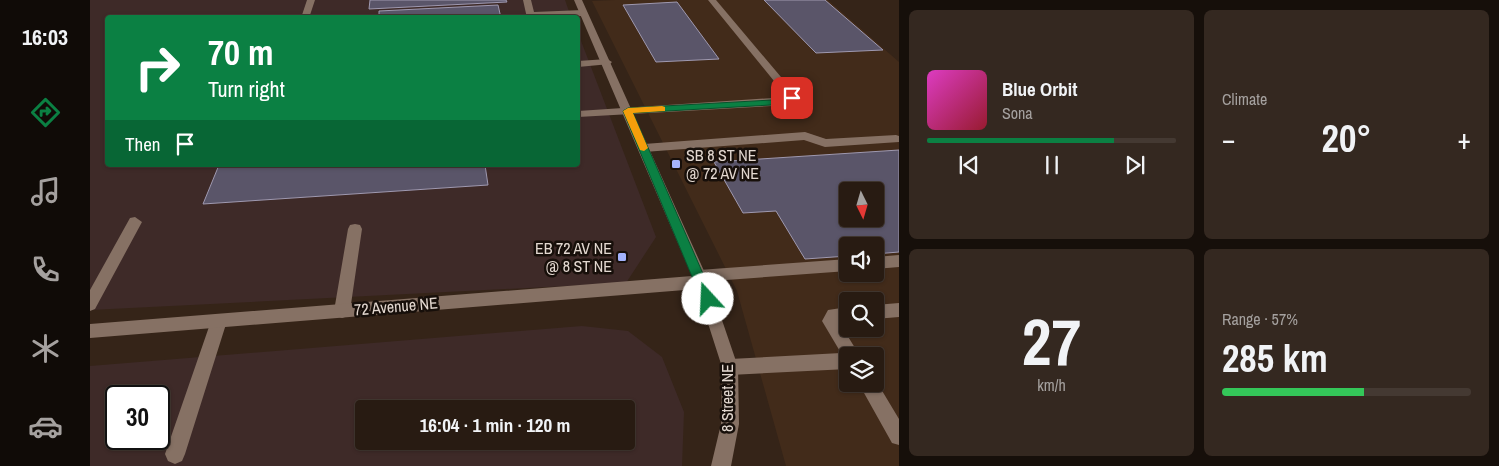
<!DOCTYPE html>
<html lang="en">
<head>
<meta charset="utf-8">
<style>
	body { margin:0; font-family:"Archivo Narrow",sans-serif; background:#342820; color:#f1f3f6; height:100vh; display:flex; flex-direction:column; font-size:19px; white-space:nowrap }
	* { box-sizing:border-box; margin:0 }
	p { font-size:16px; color:#a5a19f }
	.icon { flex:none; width:28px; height:28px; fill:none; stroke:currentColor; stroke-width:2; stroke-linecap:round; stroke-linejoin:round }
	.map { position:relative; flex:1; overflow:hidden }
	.drawer { display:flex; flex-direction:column; gap:10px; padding:10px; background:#160f0a; width:600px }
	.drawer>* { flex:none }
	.guide { position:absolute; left:15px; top:15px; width:475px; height:152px; border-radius:5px; box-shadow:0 1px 4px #0004,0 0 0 1px #443932; background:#0b8043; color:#fff; overflow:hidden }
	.needle { width:32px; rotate:175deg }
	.tools { position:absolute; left:749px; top:182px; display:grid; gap:10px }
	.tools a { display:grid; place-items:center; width:45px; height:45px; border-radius:5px; background:#281b12; box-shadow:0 1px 4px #0004,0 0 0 1px #443932; font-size:25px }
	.speed { position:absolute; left:15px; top:385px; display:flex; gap:10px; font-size:25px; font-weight:700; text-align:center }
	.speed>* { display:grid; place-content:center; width:65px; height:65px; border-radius:50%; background:#281b12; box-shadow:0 1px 4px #0004,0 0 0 1px #443932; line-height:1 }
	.speed .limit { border:2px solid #111; border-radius:8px; background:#fff; color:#111 }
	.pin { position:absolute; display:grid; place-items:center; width:42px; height:42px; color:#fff; margin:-21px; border-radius:10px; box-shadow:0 2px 8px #0006 }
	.me { position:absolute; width:55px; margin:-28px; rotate:340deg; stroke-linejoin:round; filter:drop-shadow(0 0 4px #0008) }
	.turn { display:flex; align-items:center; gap:18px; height:105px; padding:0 20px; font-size:22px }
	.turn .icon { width:65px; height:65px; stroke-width:2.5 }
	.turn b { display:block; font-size:35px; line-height:42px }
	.then { display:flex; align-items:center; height:48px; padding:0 20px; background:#0003; gap:10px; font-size:19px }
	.big { font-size:38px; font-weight:700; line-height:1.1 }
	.drawer .card { flex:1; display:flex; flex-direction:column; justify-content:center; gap:8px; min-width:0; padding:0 18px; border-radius:8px; background:#342820 }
	.drawer .dial { align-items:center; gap:0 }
	.dial b { font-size:65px; line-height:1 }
	.song { display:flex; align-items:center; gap:15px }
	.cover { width:60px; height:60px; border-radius:8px; background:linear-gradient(135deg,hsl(310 70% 55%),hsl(350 70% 35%)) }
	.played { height:5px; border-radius:2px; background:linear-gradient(90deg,#0b8043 75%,#443932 75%) }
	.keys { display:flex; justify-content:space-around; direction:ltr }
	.heat { display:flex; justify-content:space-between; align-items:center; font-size:28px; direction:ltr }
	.charge { height:8px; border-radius:4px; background:linear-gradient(90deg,#34c759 57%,#443932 0) }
	.drawer .tiles { flex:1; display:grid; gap:10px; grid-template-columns:repeat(2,1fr) }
	.trip { position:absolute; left:265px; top:400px; width:280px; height:50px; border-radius:5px; background:#281b12; box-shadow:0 1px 4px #0004,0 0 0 1px #443932; font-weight:700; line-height:50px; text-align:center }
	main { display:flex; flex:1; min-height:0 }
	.tabs { display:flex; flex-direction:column; width:90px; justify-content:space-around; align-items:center; background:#100b07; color:#a5a19f }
	.tabs .icon { width:35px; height:35px }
	.tabs .selected { color:#0b8043 }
	.tabs b { font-size:22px; color:#f1f3f6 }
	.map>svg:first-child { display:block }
	.built { fill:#422b1a; fill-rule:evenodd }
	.industrial { fill:#3e2a28; fill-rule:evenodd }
	.building { fill:#5a5569; stroke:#9f99b0; fill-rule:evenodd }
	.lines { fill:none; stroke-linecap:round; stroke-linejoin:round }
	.service { fill:#867164; fill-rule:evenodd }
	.minor { fill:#867164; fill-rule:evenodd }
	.route { fill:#0b8043; stroke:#07532c }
	.slow { fill:#f59e0b }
	.poi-dot { fill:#a3b2fc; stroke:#170f0a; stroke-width:2 }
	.labels { text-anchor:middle; stroke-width:5; stroke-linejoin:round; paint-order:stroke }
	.poi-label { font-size:16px; fill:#e3d8d0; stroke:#170f0a; text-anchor:start }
	.street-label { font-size:16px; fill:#e3d8d0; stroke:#170f0a }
</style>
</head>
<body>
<main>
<nav class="tabs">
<b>16:03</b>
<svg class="icon selected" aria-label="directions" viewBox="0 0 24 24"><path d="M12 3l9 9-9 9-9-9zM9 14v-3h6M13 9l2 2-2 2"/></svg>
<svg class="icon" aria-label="music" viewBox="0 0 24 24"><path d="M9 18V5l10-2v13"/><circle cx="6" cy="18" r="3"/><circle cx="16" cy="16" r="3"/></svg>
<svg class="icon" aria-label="phone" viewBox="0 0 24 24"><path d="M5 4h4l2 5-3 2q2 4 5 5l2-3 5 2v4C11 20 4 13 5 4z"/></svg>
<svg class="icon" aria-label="climate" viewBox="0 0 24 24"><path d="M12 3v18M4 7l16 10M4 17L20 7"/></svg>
<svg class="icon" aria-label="car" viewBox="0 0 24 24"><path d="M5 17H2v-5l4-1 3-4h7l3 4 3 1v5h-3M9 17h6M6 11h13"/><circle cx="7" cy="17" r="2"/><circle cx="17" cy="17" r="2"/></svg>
</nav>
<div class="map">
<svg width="809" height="466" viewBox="0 0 809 466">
	<rect width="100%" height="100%" fill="#352418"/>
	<path class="built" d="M525,0H738L809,62V466H696L647,291L502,1ZM758,191H785V219H758ZM758,246H785V274H758ZM758,301H785V329H758ZM758,356H785V384H758Z"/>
	<path class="industrial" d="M0,0H475L481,17L18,18V165H488V33L566,237L536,283L0,310Z
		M492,326L538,331L572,357L594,412L592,466H0V366ZM26,396H69V439H26ZM274,409H536V441H274Z"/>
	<path class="building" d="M280,0H416L417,2L279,9Z
		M674,0H735L793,50L726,53Z
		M587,2L629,59L566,62L533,5Z
		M408,5L411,18H289V11Z
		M809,150V252L785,254V246H758V256L715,259L686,211L653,213L624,162ZM758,191H785V219H758Z
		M129,165H395L398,185L113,204Z"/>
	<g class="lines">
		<path class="service" d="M217,0H225L219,18H211Z
			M433,0H441L444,12L493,10L497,13L493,16L437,18Z
			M618,0H626L707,96V100L698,104L682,106L488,117V111L697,97Z
			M517,59L522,62L520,64L488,67V61Z
			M715,132L736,139L806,135L809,136V142L735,147L714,140L554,152L548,148L554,144Z
			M45,217L52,222L5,309L0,311V290L40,218Z
			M265,224L270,225L272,229L260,311L258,316L252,318L246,316L244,311L258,229L260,225Z
			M809,255V267L785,269V257Z
			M758,259V271L609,282L604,280L602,276L604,272L609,270Z
			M809,303V317L785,319V305Z
			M758,307V321L749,322L770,356H758V369L640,375L634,373L632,367L634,361L640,359L751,353L732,321L738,310Z
			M129,314L135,316L137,321L95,454L92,461L85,464L78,461L75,454L121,321L123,316Z
			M785,379L809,419V445L802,443L769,384H785Z"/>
		<path class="minor" d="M484,0H492L619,282L648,367L649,424L641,466H621L631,424L632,367L607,289L0,338V324L602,276Z"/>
	</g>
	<path class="route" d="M702,95L707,98L698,104L543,113L624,299L618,305L613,303L533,111L538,108L682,100L696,99Z"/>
	<path class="slow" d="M572,106L575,107V111L543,113L558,148L554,151L550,150L533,111L538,108Z"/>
	<g class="poi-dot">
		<rect x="581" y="159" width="10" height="10" rx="2.5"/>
		<rect x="527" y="252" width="10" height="10" rx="2.5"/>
	</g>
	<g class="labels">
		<g class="poi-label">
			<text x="596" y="161">SB 8 ST NE<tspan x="596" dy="18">@ 72 AV NE</tspan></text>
			<text x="522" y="254" text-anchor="end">EB 72 AV NE<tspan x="522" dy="18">@ 8 ST NE</tspan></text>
		</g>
		<g class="street-label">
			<text transform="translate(306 306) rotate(-5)" y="6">72 Avenue NE</text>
			<text transform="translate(637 398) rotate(-90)" y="6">8 Street NE</text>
		</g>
	</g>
</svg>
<div class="tools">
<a><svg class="needle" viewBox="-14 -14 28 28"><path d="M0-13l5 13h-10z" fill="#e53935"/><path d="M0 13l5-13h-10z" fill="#a5a19f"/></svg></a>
<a><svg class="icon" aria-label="sound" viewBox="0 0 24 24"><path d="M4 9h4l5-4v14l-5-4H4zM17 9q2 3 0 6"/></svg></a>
<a><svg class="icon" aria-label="search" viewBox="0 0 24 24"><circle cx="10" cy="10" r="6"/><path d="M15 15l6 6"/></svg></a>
<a><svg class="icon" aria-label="layers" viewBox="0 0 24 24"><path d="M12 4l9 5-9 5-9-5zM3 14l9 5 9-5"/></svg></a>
</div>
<div class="speed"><div class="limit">30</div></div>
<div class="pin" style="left:702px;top:98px;background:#d93025"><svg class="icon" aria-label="arrive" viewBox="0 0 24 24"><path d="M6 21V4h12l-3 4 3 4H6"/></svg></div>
<svg class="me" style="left:618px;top:299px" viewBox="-20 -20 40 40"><circle r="19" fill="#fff"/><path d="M0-13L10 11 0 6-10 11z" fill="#0b8043"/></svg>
<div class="trip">16:04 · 1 min · 120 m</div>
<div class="guide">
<div class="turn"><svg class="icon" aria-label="right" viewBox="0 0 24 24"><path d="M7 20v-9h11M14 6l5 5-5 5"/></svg><div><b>70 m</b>Turn right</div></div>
<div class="then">Then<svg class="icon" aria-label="arrive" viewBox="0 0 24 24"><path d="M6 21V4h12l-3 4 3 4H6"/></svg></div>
</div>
</div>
<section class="drawer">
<div class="tiles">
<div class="card">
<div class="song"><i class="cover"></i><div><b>Blue Orbit</b><p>Sona</p></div></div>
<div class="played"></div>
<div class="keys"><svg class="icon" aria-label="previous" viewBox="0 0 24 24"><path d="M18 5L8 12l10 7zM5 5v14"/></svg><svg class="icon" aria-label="pause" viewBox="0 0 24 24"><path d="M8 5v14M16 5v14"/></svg><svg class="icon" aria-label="next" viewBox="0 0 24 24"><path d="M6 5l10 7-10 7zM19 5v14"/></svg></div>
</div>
<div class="card"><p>Climate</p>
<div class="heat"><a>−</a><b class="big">20°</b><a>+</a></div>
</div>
<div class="card dial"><b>27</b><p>km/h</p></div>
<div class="card"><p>Range · 57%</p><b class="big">285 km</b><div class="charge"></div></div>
</div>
</section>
</main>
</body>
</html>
